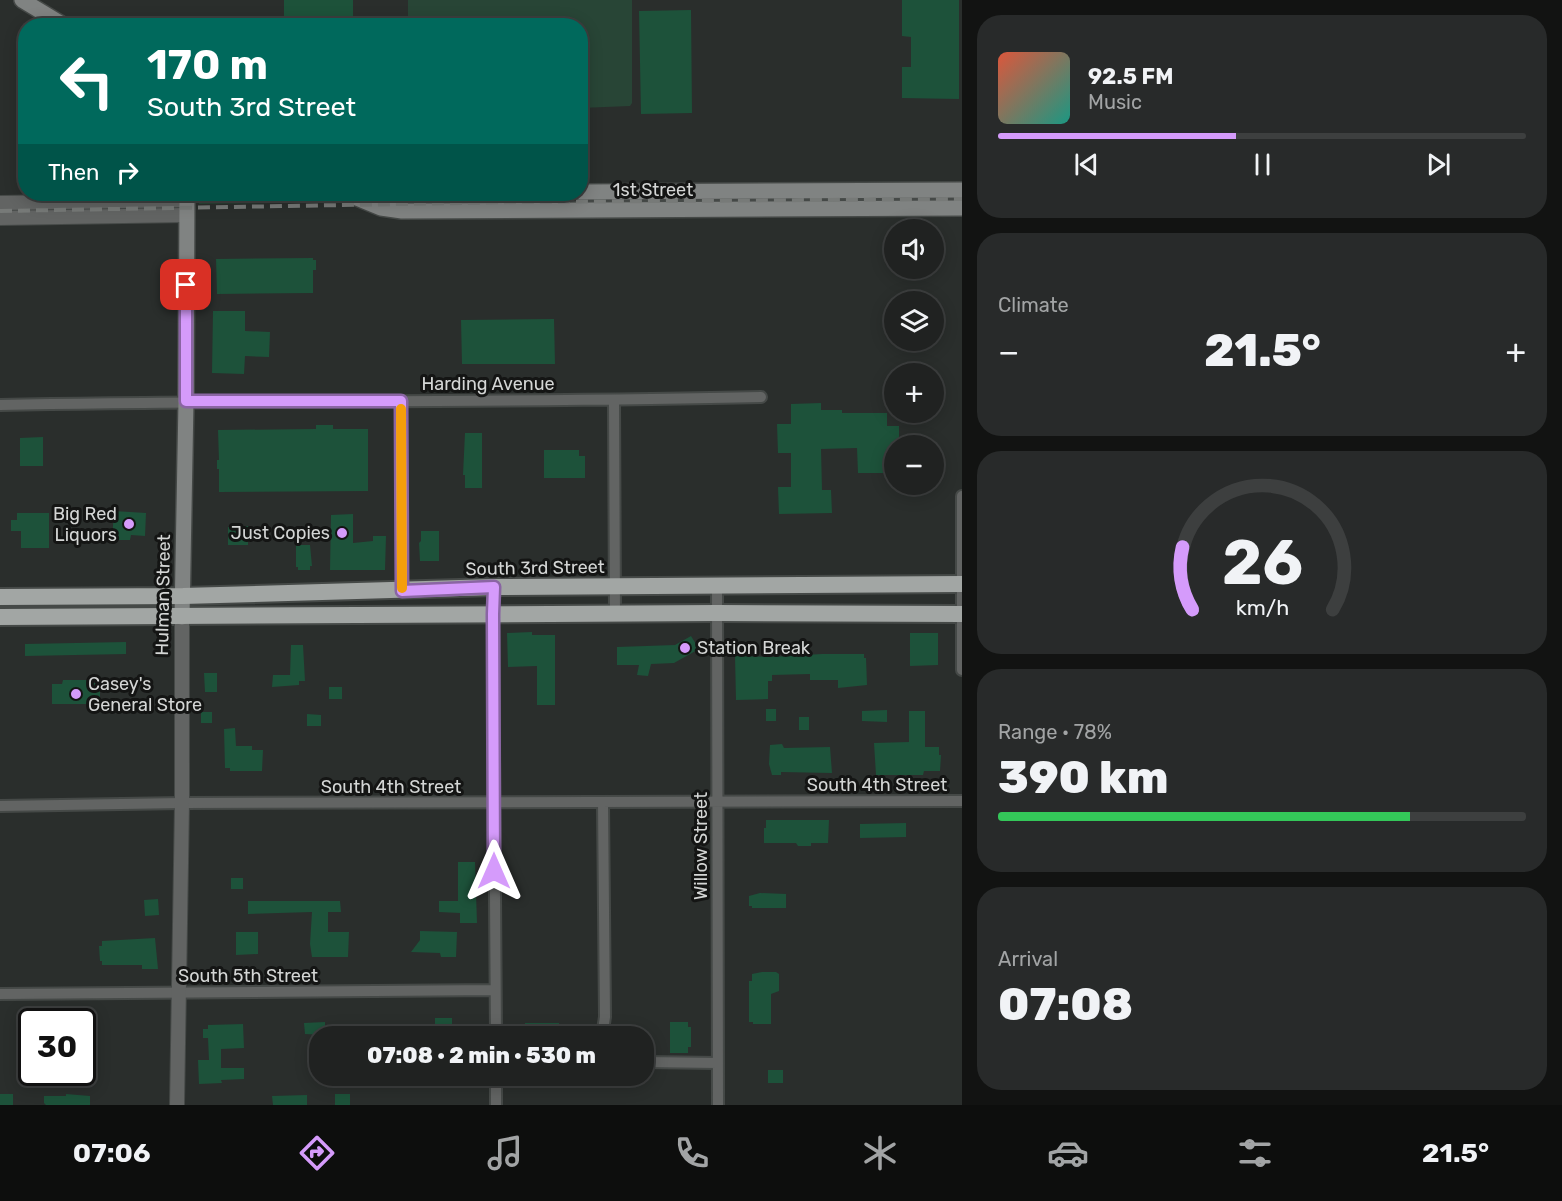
<!DOCTYPE html>
<html lang="en">
<head>
<meta charset="utf-8">
<style>
	body { margin:0; font-family:Rubik,sans-serif; background:#282a2a; color:#f1f3f6; height:100vh; display:flex; flex-direction:column; font-size:22px; white-space:nowrap }
	* { box-sizing:border-box; margin:0 }
	p { font-size:20px; color:#a2a4a5 }
	.icon { flex:none; width:33px; height:33px; fill:none; stroke:currentColor; stroke-width:2; stroke-linecap:round; stroke-linejoin:round }
	.map { position:relative; flex:1; overflow:hidden }
	.panel { display:flex; flex-direction:column; gap:15px; padding:15px; background:#121312; width:600px }
	.panel>* { flex:none }
	.guide { position:absolute; left:18px; top:18px; width:570px; height:183px; border-radius:24px; box-shadow:0 3px 15px #0003,0 0 0 2px #3d3f3f; background:#00695c; color:#fff; overflow:hidden }
	.buttons { position:absolute; left:884px; top:219px; display:grid; gap:12px }
	.buttons a { display:grid; place-items:center; width:60px; height:60px; border-radius:50%; background:#202221; box-shadow:0 3px 15px #0003,0 0 0 2px #3d3f3f; font-size:30px }
	.speed { position:absolute; left:18px; top:1008px; display:flex; gap:12px; font-size:30px; font-weight:700; text-align:center }
	.speed>* { display:grid; place-content:center; width:78px; height:78px; border-radius:50%; background:#202221; box-shadow:0 3px 15px #0003,0 0 0 2px #3d3f3f; line-height:1 }
	.speed .limit { border:3px solid #111; border-radius:9px; background:#fff; color:#111 }
	.pin { position:absolute; display:grid; place-items:center; width:51px; height:51px; color:#fff; margin:-26px; border-radius:12px; box-shadow:0 3px 9px #0006 }
	.me { position:absolute; width:66px; margin:-33px; rotate:0deg; stroke-linejoin:round; filter:drop-shadow(0 0 4px #0008) }
	.turn { display:flex; align-items:center; gap:21px; height:126px; padding:0 30px; font-size:27px }
	.turn .icon { width:78px; height:78px; stroke-width:2.5 }
	.turn b { display:block; font-size:42px; line-height:51px }
	.then { display:flex; align-items:center; height:57px; padding:0 30px; background:#0003; gap:12px; font-size:22px }
	.big { font-size:45px; font-weight:800; line-height:1.1 }
	.panel .widget { flex:1; display:flex; flex-direction:column; justify-content:center; gap:9px; min-width:0; padding:0 21px; border-radius:24px; background:#282a2a }
	.panel .dial { align-items:center; gap:0 }
	.dial svg { height:156px; overflow:visible; fill:none; stroke:#3d3f3f; stroke-width:7; stroke-linecap:round; text-anchor:middle }
	.dial text { fill:#f1f3f6; stroke:none }
	.song { display:flex; align-items:center; gap:18px }
	.cover { width:72px; height:72px; border-radius:9px; background:linear-gradient(135deg,hsl(10 70% 55%),hsl(170 70% 35%)) }
	.played { height:6px; border-radius:3px; background:linear-gradient(90deg,#d59bfb 45%,#3d3f3f 45%) }
	.keys { display:flex; justify-content:space-around; direction:ltr }
	.heat { display:flex; justify-content:space-between; align-items:center; font-size:33px; direction:ltr }
	.charge { height:9px; border-radius:4px; background:linear-gradient(90deg,#34c759 78%,#3d3f3f 0) }
	.trip { position:absolute; left:309px; top:1026px; width:345px; height:60px; border-radius:24px; background:#202221; box-shadow:0 3px 15px #0003,0 0 0 2px #3d3f3f; font-weight:800; line-height:60px; text-align:center }
	.menu { display:flex; height:96px; justify-content:space-around; align-items:center; background:#0d0e0d; color:#a2a4a5 }
	.menu .icon { width:42px; height:42px }
	.menu .active { color:#d59bfb }
	.menu b { font-size:27px; color:#f1f3f6 }
	main { display:flex; flex:1; min-height:0 }
	.map>svg:first-child { display:block }
	.green { fill:#284536 }
	.building { fill:#1d523a }
	.lines { fill:none; stroke-linecap:round; stroke-linejoin:round }
	.minor-casing { stroke:#454947; stroke-width:14 }
	.tertiary-casing { stroke:#454947; stroke-width:16 }
	.secondary-casing { stroke:#454947; stroke-width:18 }
	.trunk-casing { stroke:#454947; stroke-width:20 }
	.minor { stroke:#626463; stroke-width:10 }
	.tertiary { stroke:#626463; stroke-width:14 }
	.secondary { stroke:#808382; stroke-width:15 }
	.trunk { stroke:#a2a6a4; stroke-width:16 }
	.rail { stroke:#777a78; stroke-width:4; stroke-dasharray:12 6; stroke-linecap:butt }
	.route-casing { stroke:#8a65a3; stroke-width:15 }
	.route { stroke:#d59bfb; stroke-width:10 }
	.slow { stroke:#f59e0b; stroke-width:10 }
	.poi-dot { fill:#d59bfb; stroke:#141514; stroke-width:2 }
	.labels { text-anchor:middle; stroke-width:6; stroke-linejoin:round; paint-order:stroke }
	.street-label { font-size:18px; fill:#d4d6d5; stroke:#141514 }
	.poi-label { font-size:18px; fill:#d4d6d5; stroke:#141514; text-anchor:end }
</style>
</head>
<body>
<main>
<div class="map">
<svg width="962" height="1105" viewBox="0 0 962 1105">
	<rect width="100%" height="100%" fill="#2a2e2c"/>
	<path class="green" d="M408,0H632V103L630,106L581,108L580,26L408,25Z
		M200,194H339L349,202L199,204Z"/>
	<path class="building" d="M284,0H353V26H284Z
		M902,0H959V99L902,98V67H911V37L902,36Z
		M691,10L692,113L641,114L639,11Z
		M313,258V260H316V270H313V293L217,294L216,259Z
		M213,311H245V331L270,332L269,357L245,356L244,374L212,373Z
		M554,319L555,364H462L461,320Z
		M821,403V410H842V413H887V426H899V446H894V451H886V473H858L857,448L821,449L822,490H831L832,513L779,514L778,487H791V453H778L777,424H791V404Z
		M316,425H333V429H368V491L219,492V469H217V460H219L218,430L316,429Z
		M465,433H482V488H465V475H463Z
		M43,437V466H20V438Z
		M544,450H579V456H585V478H544Z
		M114,511L146,513L145,536L131,535L130,540H112Z
		M17,513H49V548H21V531H11V520H17Z
		M353,514V543L373,541V536H386L385,570H330L331,515Z
		M248,526V545H228V527Z
		M421,531H439V561H420L419,543L421,541Z
		M296,545H310L312,566H310V570H298V567H296Z
		M532,632V635H555V705H537V666L508,667L507,633Z
		M910,633H938V665L910,666Z
		M691,636L699,649L674,663L651,664L648,676L637,675L639,665H617V647L675,645Z
		M126,642V654L25,656V644Z
		M291,645H303L305,681H299V685L272,687L273,675H290Z
		M822,654H864V658H866L867,685L838,688V680H810V674L772,675V681H768V699L736,700L735,656L771,657Z
		M204,673H217V692H205Z
		M63,680H86L90,683H100V704H52V684H62Z
		M329,687H342V699H329Z
		M766,709H776V721H766Z
		M887,710V722L862,721V711Z
		M909,711H925V747H939V755H941L940,771H924L923,775H876L874,743L909,742Z
		M201,712H212V723H201Z
		M307,714L321,715V726H307Z
		M799,717H809V730H799Z
		M235,728L236,746H252V750H263L262,771H230V768H225L224,729Z
		M782,744L784,748L830,747L832,773L781,772V775H772L769,764L770,745Z
		M766,820H829L828,843H811V846H798L796,843H764V828H766Z
		M906,823V837L860,838V824Z
		M458,862H475L477,923H460V913L439,912V901H458Z
		M231,878H243V889H231Z
		M760,893L786,894V908H752V906H749V896Z
		M158,899L159,915L145,916L144,900Z
		M248,901H340L341,912H328V932H349L348,957H312L310,944L312,912L248,914Z
		M420,931L457,932L456,957H441L440,953L411,952L420,940Z
		M236,932H258V954L236,955Z
		M155,938L158,969H142V965H102V961H100L99,946H102V941Z
		M762,972H776L779,974V991L771,994V1024H753V1022H749V981H752V974Z
		M435,1018H452V1036H435Z
		M325,1022V1035L305,1034L304,1023Z
		M670,1022H688V1027H691V1047H688V1053H670Z
		M525,1023H559L560,1036H525Z
		M243,1024L244,1048L221,1049V1068H244V1079L221,1080L222,1083L199,1084L198,1060H209L208,1038H203V1029H208V1025Z
		M768,1070H783V1083H768Z
		M0,1094H13V1105H0Z
		M66,1094L90,1096V1105H46L44,1103V1096H66Z
		M335,1094H350V1105H335Z
		M307,1095V1105H273L272,1096Z"/>
	<g class="lines">
		<defs>
			<path id="minor" d="M614,400L615,614
				M401,401L402,590
				M0,405C254,400 507,403 761,397
				M962,496V670
				M494,587L493,614L496,1036
				M717,587L718,1105
				M0,806L182,803L962,801
				M0,994L495,990
				M602,1036L605,1017L603,803
				M644,1062L718,1063
				M496,1076V1105"/>
			<path id="tertiary" d="M0,203L187,200
				M0,218L187,215
				M177,1105L182,803V617"/>
			<path id="secondary" d="M22,0L65,26
				M580,192L962,190
				M347,194L381,208L402,211L962,208
				M409,194H425
				M182,617L186,401L187,194"/>
			<path id="trunk" d="M0,597L183,596L494,587L962,584
				M0,617L717,613L962,614"/>
		</defs>
		<use href="#minor" class="minor-casing"/>
		<use href="#tertiary" class="tertiary-casing"/>
		<use href="#secondary" class="secondary-casing"/>
		<use href="#trunk" class="trunk-casing"/>
		<use href="#minor" class="minor"/>
		<use href="#tertiary" class="tertiary"/>
		<use href="#secondary" class="secondary"/>
		<use href="#trunk" class="trunk"/>
		<path class="rail" d="M0,211L517,202L962,199"/>
	</g>
	<g class="lines">
		<defs>
			<path id="route" d="M186,285V401H401L402,591L494,587L493,614L494,871"/>
		</defs>
		<use href="#route" class="route-casing"/>
		<use href="#route" class="route"/>
		<path class="slow" d="M401,409L402,588"/>
	</g>
	<g class="poi-dot">
		<circle cx="129" cy="524" r="6"/>
		<circle cx="342" cy="533" r="6"/>
		<circle cx="685" cy="648" r="6"/>
		<circle cx="76" cy="694" r="6"/>
	</g>
	<g class="labels">
		<g class="street-label">
			<text x="653" y="196">1st Street</text>
			<text x="488" y="390">Harding Avenue</text>
			<text transform="translate(535 568) rotate(-1)" y="6">South 3rd Street</text>
			<text transform="translate(163 595) rotate(-89)" y="6">Hulman Street</text>
			<text x="877" y="791">South 4th Street</text>
			<text x="391" y="793">South 4th Street</text>
			<text transform="translate(701 846) rotate(-90)" y="6">Willow Street</text>
			<text x="248" y="982">South 5th Street</text>
		</g>
		<g class="poi-label">
			<text x="117" y="520">Big Red<tspan x="117" dy="21">Liquors</tspan></text>
			<text x="330" y="539">Just Copies</text>
			<text x="697" y="654" text-anchor="start">Station Break</text>
			<text x="88" y="690" text-anchor="start">Casey's<tspan x="88" dy="21">General Store</tspan></text>
		</g>
	</g>
</svg>
<div class="buttons">
<a><svg class="icon" aria-label="sound" viewBox="0 0 24 24"><path d="M4 9h4l5-4v14l-5-4H4zM17 9q2 3 0 6"/></svg></a>
<a><svg class="icon" aria-label="layers" viewBox="0 0 24 24"><path d="M12 4l9 5-9 5-9-5zM3 14l9 5 9-5"/></svg></a>
<a>+</a>
<a>−</a>
</div>
<div class="speed"><div class="limit">30</div></div>
<div class="pin" style="left:186px;top:285px;background:#d93025"><svg class="icon" aria-label="arrive" viewBox="0 0 24 24"><path d="M6 21V4h12l-3 4 3 4H6"/></svg></div>
<svg class="me" style="left:494px;top:871px" viewBox="-20 -20 40 40"><path d="M0-17L14 15 0 8-14 15z" fill="#d59bfb" stroke="#fff" stroke-width="4"/></svg>
<div class="trip">07:08 · 2 min · 530 m</div>
<div class="guide">
<div class="turn"><svg class="icon" aria-label="left" viewBox="0 0 24 24"><path d="M17 20v-9H6M10 6l-5 5 5 5"/></svg><div><b>170 m</b>South 3rd Street</div></div>
<div class="then">Then<svg class="icon" aria-label="right" viewBox="0 0 24 24"><path d="M7 20v-9h11M14 6l5 5-5 5"/></svg></div>
</div>
</div>
<section class="panel">
<div class="widget">
<div class="song"><i class="cover"></i><div><b>92.5 FM</b><p>Music</p></div></div>
<div class="played"></div>
<div class="keys"><svg class="icon" aria-label="previous" viewBox="0 0 24 24"><path d="M18 5L8 12l10 7zM5 5v14"/></svg><svg class="icon" aria-label="pause" viewBox="0 0 24 24"><path d="M8 5v14M16 5v14"/></svg><svg class="icon" aria-label="next" viewBox="0 0 24 24"><path d="M6 5l10 7-10 7zM19 5v14"/></svg></div>
</div>
<div class="widget"><p>Climate</p>
<div class="heat"><a>−</a><b class="big">21.5°</b><a>+</a></div>
</div>
<div class="widget dial"><svg viewBox="0 0 100 80">
<path d="M14 69A42 42 0 1 1 86 69"/>
<path d="M14 69A42 42 0 0 1 9 37" stroke="#d59bfb"/>
<text x="50" y="56" font-size="32" font-weight="700">26</text>
<text x="50" y="72" font-size="11">km/h</text>
</svg></div>
<div class="widget"><p>Range · 78%</p><b class="big">390 km</b><div class="charge"></div></div>
<div class="widget"><p>Arrival</p><b class="big">07:08</b></div>
</section>
</main>
<nav class="menu">
<b>07:06</b>
<svg class="icon active" aria-label="directions" viewBox="0 0 24 24"><path d="M12 3l9 9-9 9-9-9zM9 14v-3h6M13 9l2 2-2 2"/></svg>
<svg class="icon" aria-label="music" viewBox="0 0 24 24"><path d="M9 18V5l10-2v13"/><circle cx="6" cy="18" r="3"/><circle cx="16" cy="16" r="3"/></svg>
<svg class="icon" aria-label="phone" viewBox="0 0 24 24"><path d="M5 4h4l2 5-3 2q2 4 5 5l2-3 5 2v4C11 20 4 13 5 4z"/></svg>
<svg class="icon" aria-label="climate" viewBox="0 0 24 24"><path d="M12 3v18M4 7l16 10M4 17L20 7"/></svg>
<svg class="icon" aria-label="car" viewBox="0 0 24 24"><path d="M5 17H2v-5l4-1 3-4h7l3 4 3 1v5h-3M9 17h6M6 11h13"/><circle cx="7" cy="17" r="2"/><circle cx="17" cy="17" r="2"/></svg>
<svg class="icon" aria-label="filters" viewBox="0 0 24 24"><path d="M4 7h16M4 17h16"/><circle cx="9" cy="7" r="2"/><circle cx="15" cy="17" r="2"/></svg>
<b>21.5°</b>
</nav>
</body>
</html>
